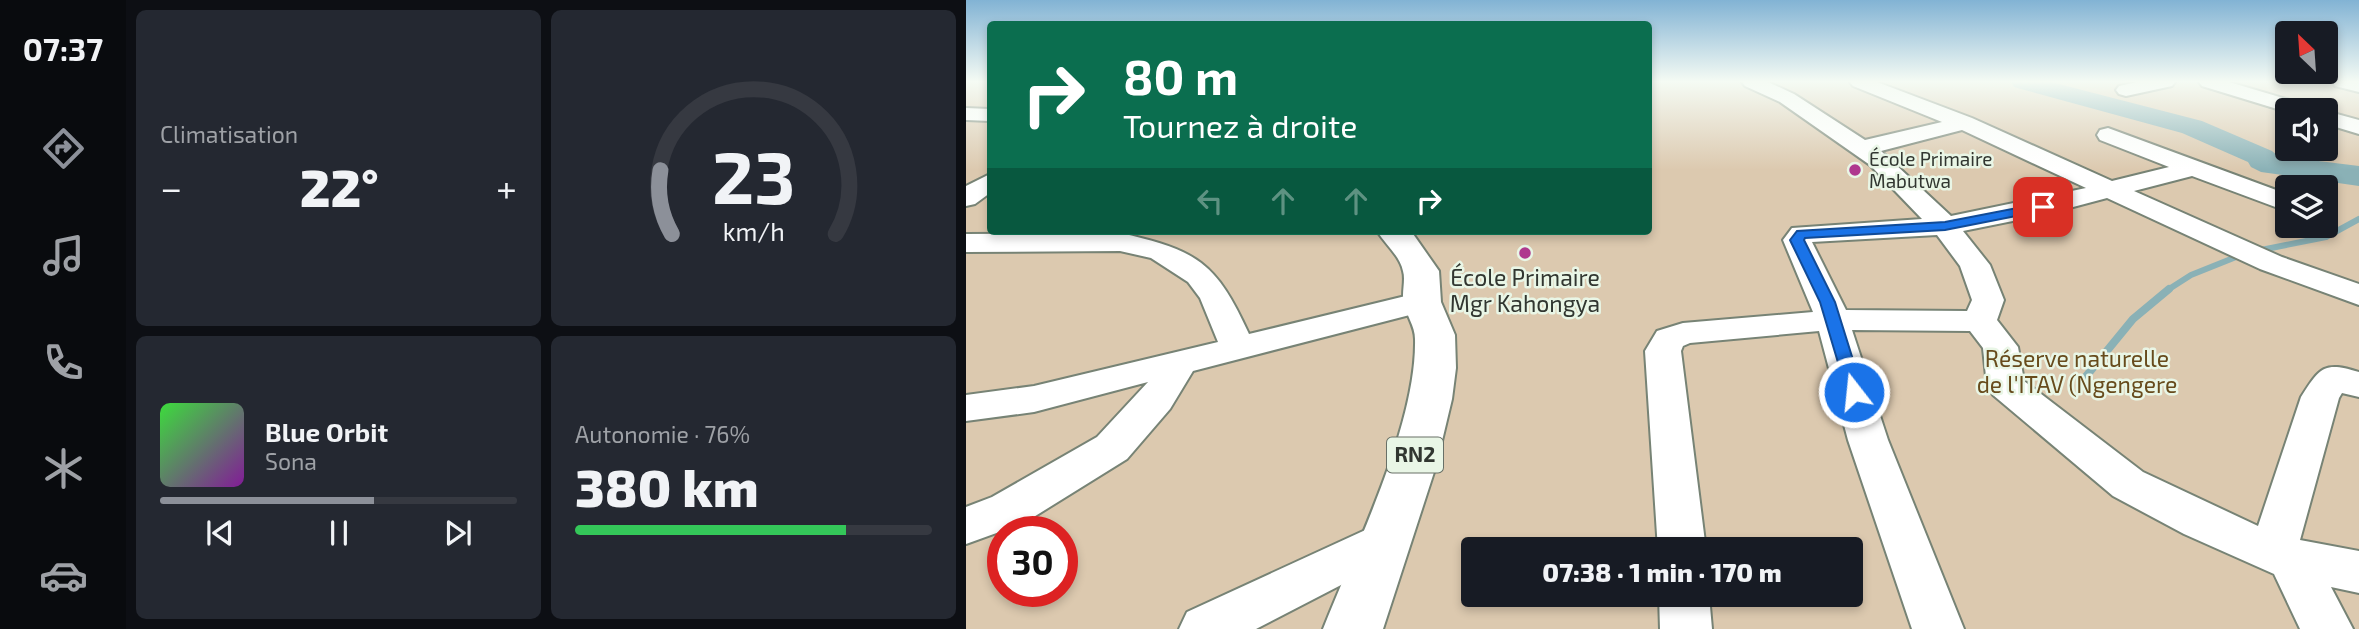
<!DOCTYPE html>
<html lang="fr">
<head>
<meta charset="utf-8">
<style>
	body { margin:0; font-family:"Exo 2",sans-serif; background:#242831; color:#f1f3f6; height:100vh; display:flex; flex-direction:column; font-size:26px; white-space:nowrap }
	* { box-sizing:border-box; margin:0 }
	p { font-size:23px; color:#9ea1a6 }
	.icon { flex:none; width:38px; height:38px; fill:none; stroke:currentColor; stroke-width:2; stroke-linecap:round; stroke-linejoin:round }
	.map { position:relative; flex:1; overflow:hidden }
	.details { display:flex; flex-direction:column; gap:10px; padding:10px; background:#0d0f14; width:840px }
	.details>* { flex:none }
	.top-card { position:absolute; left:21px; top:21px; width:665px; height:214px; border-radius:7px; box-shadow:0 4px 10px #0003; background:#0b6e4f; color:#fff; overflow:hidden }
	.needle { width:46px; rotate:335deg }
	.buttons { position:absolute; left:1309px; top:21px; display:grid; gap:14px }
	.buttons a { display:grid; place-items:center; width:63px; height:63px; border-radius:7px; background:#171b24; box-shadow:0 4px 10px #0003; font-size:35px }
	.speed { position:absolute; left:21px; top:516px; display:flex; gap:14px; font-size:35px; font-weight:700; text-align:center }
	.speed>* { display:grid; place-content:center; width:91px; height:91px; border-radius:50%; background:#171b24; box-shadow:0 4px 10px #0003; line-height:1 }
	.speed .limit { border:10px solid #d22; background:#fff; color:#111 }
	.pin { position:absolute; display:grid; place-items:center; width:60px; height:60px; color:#fff; margin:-30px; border-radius:14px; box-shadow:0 4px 10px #0006 }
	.me { position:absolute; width:77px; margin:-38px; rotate:344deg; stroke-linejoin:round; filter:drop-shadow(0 0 5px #0008) }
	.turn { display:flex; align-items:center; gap:24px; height:147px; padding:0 21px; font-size:32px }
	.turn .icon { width:91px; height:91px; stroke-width:2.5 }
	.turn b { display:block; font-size:49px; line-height:60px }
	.lanes { display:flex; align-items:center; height:66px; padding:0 21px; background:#0003; justify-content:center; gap:35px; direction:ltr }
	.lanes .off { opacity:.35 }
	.big { font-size:52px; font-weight:800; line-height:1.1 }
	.details .card { flex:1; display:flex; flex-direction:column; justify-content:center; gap:10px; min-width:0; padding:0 24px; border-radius:10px; background:#242831 }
	.details .dial { align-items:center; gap:0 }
	.dial svg { height:182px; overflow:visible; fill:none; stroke:#363941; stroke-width:7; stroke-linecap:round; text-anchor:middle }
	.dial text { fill:#f1f3f6; stroke:none }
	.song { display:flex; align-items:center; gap:21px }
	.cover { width:84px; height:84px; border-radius:10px; background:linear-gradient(135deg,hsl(120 70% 55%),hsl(290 70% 35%)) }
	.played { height:7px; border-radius:4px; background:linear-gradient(90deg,#8c9099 60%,#363941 60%) }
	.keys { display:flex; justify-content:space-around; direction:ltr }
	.heat { display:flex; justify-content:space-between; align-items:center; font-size:38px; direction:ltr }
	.charge { height:10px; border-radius:5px; background:linear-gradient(90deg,#34c759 76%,#363941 0) }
	.details .tiles { flex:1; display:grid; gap:10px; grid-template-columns:repeat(2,1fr) }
	.trip { position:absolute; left:495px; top:537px; width:402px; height:70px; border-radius:7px; background:#171b24; box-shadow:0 4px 10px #0003; font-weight:800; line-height:70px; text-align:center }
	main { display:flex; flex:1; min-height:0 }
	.menu { display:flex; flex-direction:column; width:126px; justify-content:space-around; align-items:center; background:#090b0e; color:#9ea1a6 }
	.menu .icon { width:49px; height:49px }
	.menu .current { color:#8c9099 }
	.menu b { font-size:32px; color:#f1f3f6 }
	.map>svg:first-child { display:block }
	.green { fill:#dcc9af; fill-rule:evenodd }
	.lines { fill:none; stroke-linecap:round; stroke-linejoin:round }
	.stream-far1 { stroke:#8ab1b6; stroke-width:6 }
	.stream { stroke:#8ab1b6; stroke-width:8 }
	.river { fill:#8ab1b6; fill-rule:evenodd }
	.minor-casing { stroke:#778375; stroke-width:4 }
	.highway-casing { stroke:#778375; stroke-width:4 }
	.minor { fill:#fff; fill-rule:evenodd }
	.highway { fill:#fff; fill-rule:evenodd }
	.route { fill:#1a73e8; stroke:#114b97; stroke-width:2 }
	.poi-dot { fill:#af388e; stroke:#e9f6e6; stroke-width:2.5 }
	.labels { text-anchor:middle; stroke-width:5; stroke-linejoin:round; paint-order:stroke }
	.far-poi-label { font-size:19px; fill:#313630; stroke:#e9f6e6; text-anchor:start }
	.shield { fill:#e9f6e6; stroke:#687067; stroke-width:2 }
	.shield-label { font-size:21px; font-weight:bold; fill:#313630 }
	.poi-label { font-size:23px; fill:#313630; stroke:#e9f6e6 }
	.park-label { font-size:23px; fill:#674b1c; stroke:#e9f6e6 }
</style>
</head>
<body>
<main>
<nav class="menu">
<b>07:37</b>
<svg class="icon current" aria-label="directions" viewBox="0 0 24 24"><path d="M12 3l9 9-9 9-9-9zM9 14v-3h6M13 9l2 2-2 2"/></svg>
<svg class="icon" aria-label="music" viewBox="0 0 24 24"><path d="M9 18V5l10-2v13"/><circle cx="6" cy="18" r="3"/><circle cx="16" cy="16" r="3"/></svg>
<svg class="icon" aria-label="phone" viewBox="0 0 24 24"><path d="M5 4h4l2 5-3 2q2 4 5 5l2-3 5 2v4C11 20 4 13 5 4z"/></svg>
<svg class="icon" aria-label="climate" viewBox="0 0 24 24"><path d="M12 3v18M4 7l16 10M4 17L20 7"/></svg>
<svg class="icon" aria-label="car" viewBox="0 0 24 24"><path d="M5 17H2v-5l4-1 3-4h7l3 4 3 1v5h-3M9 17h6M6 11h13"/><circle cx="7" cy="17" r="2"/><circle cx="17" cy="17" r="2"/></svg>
</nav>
<section class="details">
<div class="tiles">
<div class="card"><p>Climatisation</p>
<div class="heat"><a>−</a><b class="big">22°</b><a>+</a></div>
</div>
<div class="card dial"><svg viewBox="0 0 100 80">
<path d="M14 69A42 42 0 1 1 86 69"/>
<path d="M14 69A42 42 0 0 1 9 41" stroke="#8c9099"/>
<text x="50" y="56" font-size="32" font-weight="700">23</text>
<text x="50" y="72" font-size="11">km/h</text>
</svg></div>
<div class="card">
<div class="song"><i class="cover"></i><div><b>Blue Orbit</b><p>Sona</p></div></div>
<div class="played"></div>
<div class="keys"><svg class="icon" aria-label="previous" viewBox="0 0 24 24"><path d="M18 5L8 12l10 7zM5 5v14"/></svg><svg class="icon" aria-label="pause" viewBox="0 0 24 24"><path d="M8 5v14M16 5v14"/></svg><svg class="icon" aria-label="next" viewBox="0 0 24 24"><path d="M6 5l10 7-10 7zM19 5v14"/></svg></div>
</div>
<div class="card"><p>Autonomie · 76%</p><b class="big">380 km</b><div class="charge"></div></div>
</div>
</section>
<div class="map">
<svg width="1393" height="629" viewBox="0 0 1393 629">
	<rect width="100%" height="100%" fill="#e9f6e6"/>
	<path class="green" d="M0,82H24V231H682L683,82H1393V629H0ZM1321,110H1360V149H1321ZM1321,187H1360V226H1321ZM37,532H96V592H37ZM508,550H886V595H508Z"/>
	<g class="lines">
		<path class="stream-far1" d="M1290,251L1360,237L1393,219
			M1200,291L1225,275L1275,255"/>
		<path class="stream" d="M1117,380L1167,319L1203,289"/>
		<path class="river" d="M1045,82H1085L1236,121L1306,151L1312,156L1393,166V186L1295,172L1285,167L1282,162L1216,133L1048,87Z"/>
		<defs>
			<path id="minor" d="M776,82H802L828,94L899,140L976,122L887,86L884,82H911L1006,118L1146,181L1203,167L1134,140L1131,135L1134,130L1142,128L1321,194V206L1312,208L1226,176L1168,191L1316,257L1393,284V305L1294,269L1141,198L1077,215L997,231L1024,265L1038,300L1031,320L1052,347L1058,381L1177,472L1292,526L1335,397C1354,367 1358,361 1393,372V397L1376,393L1373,398L1334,540L1393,551V593L1365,587L1387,629H1334L1308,574L1218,534L1147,496L1027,395L1021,386L1017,348L1004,331L886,330L922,440L998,629H946L882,440L853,331L724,343L717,346L715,351L740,550H692L679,351L691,331L717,323L847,312L817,240L826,228L956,219L904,165L814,102L779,86ZM996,130L1120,188L985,216L915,151ZM971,235L994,266L1006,300L1001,311L880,310L846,242Z
				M1171,82H1209L1206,86L1160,96L1153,94L1150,90L1153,86Z
				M1233,82H1263L1344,106L1348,110L1321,112L1236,86Z
				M1366,82H1393V92L1369,86Z
				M0,108L24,109V121L0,120Z
				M1360,111L1393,120V134L1360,124Z
				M24,174V193L9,204L0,206V186Z
				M154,233C231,250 250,262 283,334L456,292L467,295L472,302L467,309L227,371L204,409L161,459L58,523L0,544V507L26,497L131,437L182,382L68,412L0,421V395L68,386L252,342L234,298L222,282L185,258L154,251L0,252V234Z
				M419,521L435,526L442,540L435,554L290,629H213L221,612Z
				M693,595H743L746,629H694Z"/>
			<path id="highway" d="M411,231H445L473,271L475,302L489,335L490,368L486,399L470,466L417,629H357C389,548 451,424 449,339C449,326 440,315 438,303C435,293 440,281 437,271C434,256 419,244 411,231Z"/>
		</defs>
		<use href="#minor" class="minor-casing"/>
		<use href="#highway" class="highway-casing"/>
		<use href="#minor" class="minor"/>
		<use href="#highway" class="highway"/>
	</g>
	<linearGradient id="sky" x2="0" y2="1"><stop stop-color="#82b3d4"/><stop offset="0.48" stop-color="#f5fbf4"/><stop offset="1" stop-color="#f5fbf4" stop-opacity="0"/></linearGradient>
	<rect width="1393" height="170" fill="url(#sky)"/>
	<path class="route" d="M1077,203L1083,207L1081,210L979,230L839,238L838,240L869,302L897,392L895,396H882L854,302L824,240L831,231L979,222Z"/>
	<g class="poi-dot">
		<circle cx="889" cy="170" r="7"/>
		<circle cx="559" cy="253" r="7"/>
	</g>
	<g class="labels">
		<g class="far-poi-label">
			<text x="903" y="166">École Primaire<tspan x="903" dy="22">Mabutwa</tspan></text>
		</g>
		<rect class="shield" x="421" y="437.5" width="56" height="35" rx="5"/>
		<g class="shield-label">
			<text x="449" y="462">RN2</text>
		</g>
		<g class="poi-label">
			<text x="559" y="286">École Primaire<tspan x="559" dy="26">Mgr Kahongya</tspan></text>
		</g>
		<g class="park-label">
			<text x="1111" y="367">Réserve naturelle<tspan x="1111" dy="26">de l'ITAV (Ngengere</tspan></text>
		</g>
	</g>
</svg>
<div class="buttons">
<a><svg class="needle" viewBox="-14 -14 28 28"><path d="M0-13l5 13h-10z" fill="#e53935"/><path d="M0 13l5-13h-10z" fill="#9ea1a6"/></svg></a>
<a><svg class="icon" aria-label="sound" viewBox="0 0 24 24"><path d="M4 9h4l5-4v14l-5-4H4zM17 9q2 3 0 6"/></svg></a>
<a><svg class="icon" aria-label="layers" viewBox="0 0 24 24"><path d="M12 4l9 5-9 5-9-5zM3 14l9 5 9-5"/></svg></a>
</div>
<div class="speed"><div class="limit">30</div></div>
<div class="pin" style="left:1077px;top:207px;background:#d93025"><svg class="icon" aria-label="arrive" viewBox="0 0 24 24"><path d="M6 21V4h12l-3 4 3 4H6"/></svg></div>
<svg class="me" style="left:888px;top:392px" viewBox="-20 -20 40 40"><circle r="17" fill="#1a73e8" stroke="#fff" stroke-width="3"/><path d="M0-11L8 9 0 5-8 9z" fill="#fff"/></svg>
<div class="trip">07:38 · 1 min · 170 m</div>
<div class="top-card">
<div class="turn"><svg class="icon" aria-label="right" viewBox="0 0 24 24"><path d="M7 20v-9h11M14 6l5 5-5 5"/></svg><div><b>80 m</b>Tournez à droite</div></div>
<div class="lanes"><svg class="icon off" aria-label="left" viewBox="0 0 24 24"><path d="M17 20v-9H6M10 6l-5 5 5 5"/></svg><svg class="icon off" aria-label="ahead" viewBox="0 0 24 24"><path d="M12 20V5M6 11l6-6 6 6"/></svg><svg class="icon off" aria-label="ahead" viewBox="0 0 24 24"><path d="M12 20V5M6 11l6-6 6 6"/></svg><svg class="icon" aria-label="right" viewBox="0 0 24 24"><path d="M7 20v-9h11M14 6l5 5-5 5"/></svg></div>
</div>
</div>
</main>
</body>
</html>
